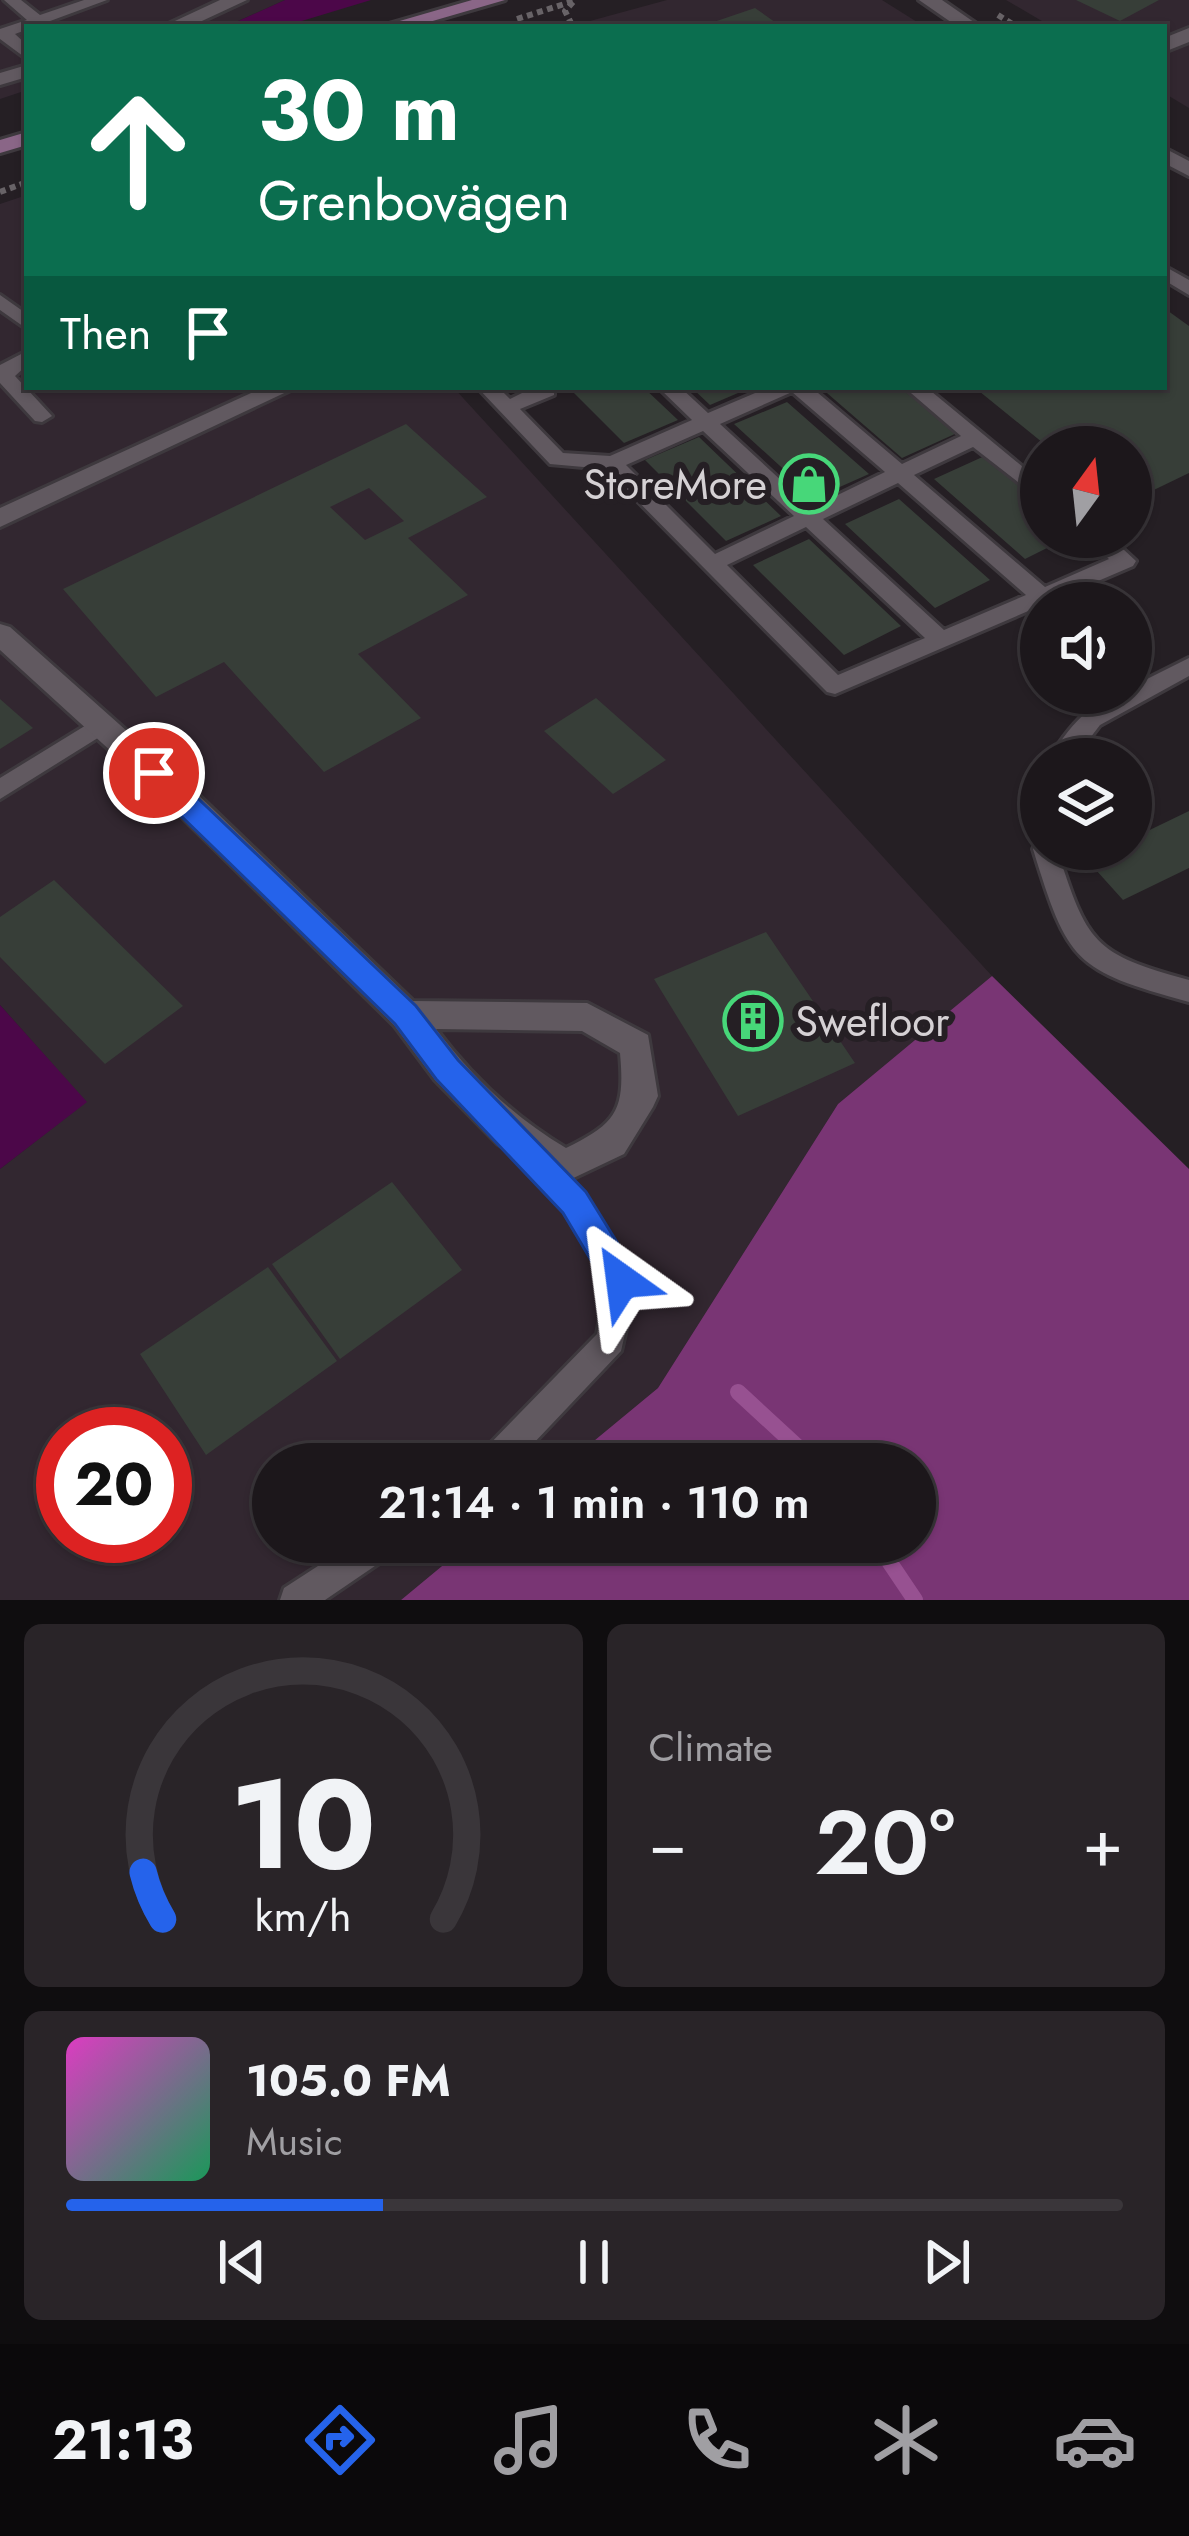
<!DOCTYPE html>
<html lang="en">
<head>
<meta charset="utf-8">
<style>
	body { margin:0; font-family:Jost,sans-serif; background:#292428; color:#f1f3f6; height:100vh; display:flex; flex-direction:column; font-size:45px; white-space:nowrap }
	* { box-sizing:border-box; margin:0 }
	p { font-size:39px; color:#a09fa3 }
	.icon { flex:none; width:66px; height:66px; fill:none; stroke:currentColor; stroke-width:2; stroke-linecap:round; stroke-linejoin:round }
	.map { position:relative; height:1600px; overflow:hidden }
	.drawer { display:flex; flex-direction:column; gap:24px; padding:24px; background:#0f0d0f; flex:1 }
	.drawer>* { flex:none }
	.hud { position:absolute; left:24px; top:24px; width:1143px; height:366px; border-radius:0px; box-shadow:0 3px 9px #0004,0 0 0 3px #3a363a; background:#0b6e4f; color:#fff; overflow:hidden }
	.needle { width:78px; rotate:15deg }
	.tools { position:absolute; left:1020px; top:426px; display:grid; gap:24px }
	.tools a { display:grid; place-items:center; width:132px; height:132px; border-radius:50%; background:#1c171b; box-shadow:0 3px 9px #0004,0 0 0 3px #3a363a; font-size:60px }
	.speed { position:absolute; left:36px; top:1407px; display:flex; gap:24px; font-size:60px; font-weight:700; text-align:center }
	.speed>* { display:grid; place-content:center; width:156px; height:156px; border-radius:50%; background:#1c171b; box-shadow:0 3px 9px #0004,0 0 0 3px #3a363a; line-height:1 }
	.speed .limit { border:18px solid #d22; background:#fff; color:#111 }
	.pin { position:absolute; display:grid; place-items:center; width:102px; height:102px; color:#fff; margin:-51px; border:6px solid #fff; border-radius:50%; box-shadow:0 3px 12px #0007 }
	.me { position:absolute; width:132px; margin:-66px; rotate:329deg; stroke-linejoin:round; filter:drop-shadow(0 0 9px #0008) }
	.turn { display:flex; align-items:center; gap:42px; height:252px; padding:0 36px; font-size:54px }
	.turn .icon { width:156px; height:156px; stroke-width:2.5 }
	.turn b { display:block; font-size:84px; line-height:102px }
	.then { display:flex; align-items:center; height:114px; padding:0 36px; background:#0003; gap:24px; font-size:45px }
	.big { font-size:90px; font-weight:600; line-height:1.1 }
	.drawer .tile { flex:1; display:flex; flex-direction:column; justify-content:center; gap:18px; min-width:0; padding:0 42px; border-radius:18px; background:#292428 }
	.drawer .dial { align-items:center; gap:0 }
	.dial svg { height:312px; overflow:visible; fill:none; stroke:#3a363a; stroke-width:7; stroke-linecap:round; text-anchor:middle }
	.dial text { fill:#f1f3f6; stroke:none }
	.song { display:flex; align-items:center; gap:36px }
	.cover { width:144px; height:144px; border-radius:18px; background:linear-gradient(135deg,hsl(310 70% 55%),hsl(150 70% 35%)) }
	.played { height:12px; border-radius:6px; background:linear-gradient(90deg,#2563eb 30%,#3a363a 30%) }
	.keys { display:flex; justify-content:space-around; direction:ltr }
	.heat { display:flex; justify-content:space-between; align-items:center; font-size:66px; direction:ltr }
	.drawer .tiles { flex:1; display:grid; gap:24px; grid-template-columns:1fr 1fr }
	.tile:last-child { grid-column:span 2 }
	.trip { position:absolute; left:252px; top:1443px; width:684px; height:120px; border-radius:60px; background:#1c171b; box-shadow:0 3px 9px #0004,0 0 0 3px #3a363a; font-weight:600; line-height:120px; text-align:center }
	.tabs { display:flex; height:192px; justify-content:space-around; align-items:center; background:#0b090b; color:#a09fa3 }
	.tabs .icon { width:84px; height:84px }
	.tabs .selected { color:#2563eb }
	.tabs b { font-size:54px; color:#f1f3f6 }
	.map>svg:first-child { display:block }
	.built { fill:#322730; fill-rule:evenodd }
	.green { fill:#4c0749 }
	.forest { fill:#793574 }
	.lines { fill:none; stroke-linecap:round; stroke-linejoin:round }
	.stream { stroke:#975191; stroke-width:16 }
	.building { fill:#373e38; fill-rule:evenodd }
	.lane-casing { stroke:#3e393e; stroke-width:6 }
	.street-casing { stroke:#3e393e; stroke-width:6 }
	.secondary-casing { stroke:#3e393e; stroke-width:6 }
	.path { stroke:#686367; stroke-width:6; stroke-dasharray:6 4.5; stroke-linecap:butt }
	.lane { fill:#615960; fill-rule:evenodd }
	.street { fill:#615960; fill-rule:evenodd }
	.secondary { fill:#8a6687; fill-rule:evenodd }
	.route { fill:#2563eb; stroke:#184099; stroke-width:3 }
	.labels { text-anchor:middle; stroke-width:12; stroke-linejoin:round; paint-order:stroke }
	.poi-label { font-size:42px; fill:#d5d1d4; stroke:#251f24; text-anchor:end }
</style>
</head>
<body>
<div class="map">
<svg width="1189" height="1600" viewBox="0 0 1189 1600">
	<rect width="100%" height="100%" fill="#251f24"/>
	<path class="built" d="M0,0H285L225,27H27V90L0,99Z
		M667,0H882L925,27H568Z
		M1006,0H1189V108L1164,93V27H1052Z
		M27,195V387H453L992,976L838,1104L658,1388L566,1464H273V1542H471L401,1600H0V1169L86,1102L0,1005V204ZM63,1434H165V1536H63Z"/>
	<path class="green" d="M285,0H371L282,27H225Z
		M0,1005L87,1102L0,1169Z"/>
	<path class="forest" d="M992,976L1189,1169V1600H401L471,1542H915V1464H566L658,1388L838,1104Z"/>
	<g class="lines">
		<path class="stream" d="M738,1392L816,1464
			M876,1542L915,1600"/>
	</g>
	<path class="building" d="M1076,0H1159L1120,21Z
		M755,8L782,27H702V26Z
		M1164,308L1189,326V473L1131,501V447H1048L974,387H1164Z
		M568,387H643L678,420L624,443Z
		M691,387H752L710,405Z
		M820,387H902L957,433L902,458Z
		M787,402L869,474L815,498L734,424Z
		M406,424L487,497L408,538L468,595L358,654L421,718L324,772L224,662L156,697L63,589ZM369,488L404,521L365,540L330,507Z
		M699,437L781,516L726,541L645,460Z
		M989,454L1041,498V537H1069L1025,559L934,479Z
		M899,499L990,580L935,608L845,524Z
		M809,539L901,626L844,655L753,565Z
		M596,698L666,760L613,794L544,731Z
		M0,699L33,728L0,749Z
		M1189,811V868L1123,900L1087,860L1110,849H1131V839Z
		M54,880L183,1006L105,1064L0,957V917Z
		M766,932L855,1063L738,1116L654,979Z
		M392,1182L462,1270L340,1359L272,1264Z
		M268,1267L337,1361L206,1455L140,1354Z"/>
	<g class="lines">
		<defs>
			<path id="lane" d="M4,0H21L40,15L84,0H107L15,34L27,45V59L0,39V29L27,20Z
				M1164,266L1189,280V295L1164,280Z
				M0,295L27,314V329L0,310Z
				M27,351V365L15,376L52,416L42,422L35,421L0,383V365Z
				M477,387H498L510,399L534,387H554V395L520,409L563,453L610,456L692,420L658,387H680L708,413L769,387H811L902,464L961,436L904,387H926L1041,482V500L973,447L914,475L1045,587L1109,559L1085,537H1110L1136,561L1133,566L835,694L827,692L606,469L550,464ZM792,392L885,472L811,508L720,424ZM703,431L794,516L715,554L626,465ZM898,483L1026,595L944,630L823,519ZM806,527L925,638L838,675L727,565Z
				M1189,658V676L1100,725L1074,759H1049C1066,731 1095,693 1131,693V687Z
				M101,716L113,725L109,731L0,799V778Z
				M1041,799V849H1057C1087,943 1093,954 1189,980V1002C1074,970 1068,963 1033,849L1036,843L1029,835L1032,801Z
				M523,1135L533,1138L584,1193L637,1281L621,1351L514,1464H476L481,1453L597,1334L607,1283L564,1211L513,1156L509,1147L513,1138Z
				M355,1542H399L394,1553L325,1600H280L284,1588Z"/>
			<path id="street" d="M220,0H247L189,27H162Z
				M919,0H942L981,27H958Z
				M1189,28V42L1164,52V38Z
				M27,65V77L0,85V73Z
				M1164,148L1189,161V176L1164,163Z
				M264,387H297L0,527V508Z
				M0,624L10,627L192,789L413,1001L587,1003L648,1035L658,1096L653,1107L624,1154L565,1182L498,1144L435,1080L394,1025L170,805L0,650ZM436,1029L582,1031L620,1053C625,1109 618,1123 566,1148C514,1117 473,1078 436,1029Z"/>
			<path id="secondary" d="M472,0H505L412,27H379Z
				M27,132V145L0,153V140Z"/>
		</defs>
		<use href="#lane" class="lane-casing"/>
		<use href="#street" class="street-casing"/>
		<use href="#secondary" class="secondary-casing"/>
		<path class="path" d="M573,2L565,11L573,27
			M998,15L1017,27
			M517,19L577,0
			M0,192L27,182"/>
		<use href="#lane" class="lane"/>
		<use href="#street" class="street"/>
		<use href="#secondary" class="secondary"/>
	</g>
	<path class="route" d="M154,762L163,765L416,1006L458,1060L586,1192L634,1270L639,1281L634,1292L622,1297L610,1292L563,1213L436,1079L395,1024L144,780L140,773L144,765Z"/>
	<defs>
		<symbol id="shop-ring" viewBox="-11 -11 22 22"><circle r="9.5" fill="#251f24" stroke="#47d779" stroke-width="1.5"/><path d="M-5-2.5h2.3a2.7 3.5 0 0 1 5.4 0H5L5.5 6h-11ZM-1.5-2.5h3a1.5 2.3 0 0 0-3 0Z" fill="#47d779"/></symbol>
		<symbol id="building-ring" viewBox="-11 -11 22 22"><circle r="9.5" fill="#251f24" stroke="#47d779" stroke-width="1.5"/><path d="M-4-6H4V6H1V3H-1V6H-4ZM-2.5-4.3h1.7v1.8h-1.7ZM.8-4.3h1.7v1.8H.8ZM-2.5-1h1.7V.8h-1.7ZM.8-1h1.7V.8H.8Z" fill="#47d779"/></symbol>
	</defs>
	<g fill-rule="evenodd">
		<use href="#shop-ring" x="776" y="451" width="66" height="66"/>
		<use href="#building-ring" x="720" y="988" width="66" height="66"/>
	</g>
	<g class="labels">
		<g class="poi-label">
			<text x="767" y="499">StoreMore</text>
			<text x="795" y="1036" text-anchor="start">Swefloor</text>
		</g>
	</g>
</svg>
<div class="tools">
<a><svg class="needle" viewBox="-14 -14 28 28"><path d="M0-13l5 13h-10z" fill="#e53935"/><path d="M0 13l5-13h-10z" fill="#a09fa3"/></svg></a>
<a><svg class="icon" aria-label="sound" viewBox="0 0 24 24"><path d="M4 9h4l5-4v14l-5-4H4zM17 9q2 3 0 6"/></svg></a>
<a><svg class="icon" aria-label="layers" viewBox="0 0 24 24"><path d="M12 4l9 5-9 5-9-5zM3 14l9 5 9-5"/></svg></a>
</div>
<div class="speed"><div class="limit">20</div></div>
<div class="pin" style="left:154px;top:773px;background:#d93025"><svg class="icon" aria-label="arrive" viewBox="0 0 24 24"><path d="M6 21V4h12l-3 4 3 4H6"/></svg></div>
<svg class="me" style="left:622px;top:1281px" viewBox="-20 -20 40 40"><path d="M0-17L14 15 0 8-14 15z" fill="#2563eb" stroke="#fff" stroke-width="4"/></svg>
<div class="trip">21:14 · 1 min · 110 m</div>
<div class="hud">
<div class="turn"><svg class="icon" aria-label="ahead" viewBox="0 0 24 24"><path d="M12 20V5M6 11l6-6 6 6"/></svg><div><b>30 m</b>Grenbovägen</div></div>
<div class="then">Then<svg class="icon" aria-label="arrive" viewBox="0 0 24 24"><path d="M6 21V4h12l-3 4 3 4H6"/></svg></div>
</div>
</div>
<section class="drawer">
<div class="tiles">
<div class="tile dial"><svg viewBox="0 0 100 80">
<path d="M14 69A42 42 0 1 1 86 69"/>
<path d="M14 69A42 42 0 0 1 9 57" stroke="#2563eb"/>
<text x="50" y="56" font-size="32" font-weight="700">10</text>
<text x="50" y="72" font-size="11">km/h</text>
</svg></div>
<div class="tile"><p>Climate</p>
<div class="heat"><a>−</a><b class="big">20°</b><a>+</a></div>
</div>
<div class="tile">
<div class="song"><i class="cover"></i><div><b>105.0 FM</b><p>Music</p></div></div>
<div class="played"></div>
<div class="keys"><svg class="icon" aria-label="previous" viewBox="0 0 24 24"><path d="M18 5L8 12l10 7zM5 5v14"/></svg><svg class="icon" aria-label="pause" viewBox="0 0 24 24"><path d="M8 5v14M16 5v14"/></svg><svg class="icon" aria-label="next" viewBox="0 0 24 24"><path d="M6 5l10 7-10 7zM19 5v14"/></svg></div>
</div>
</div>
</section>
<nav class="tabs">
<b>21:13</b>
<svg class="icon selected" aria-label="directions" viewBox="0 0 24 24"><path d="M12 3l9 9-9 9-9-9zM9 14v-3h6M13 9l2 2-2 2"/></svg>
<svg class="icon" aria-label="music" viewBox="0 0 24 24"><path d="M9 18V5l10-2v13"/><circle cx="6" cy="18" r="3"/><circle cx="16" cy="16" r="3"/></svg>
<svg class="icon" aria-label="phone" viewBox="0 0 24 24"><path d="M5 4h4l2 5-3 2q2 4 5 5l2-3 5 2v4C11 20 4 13 5 4z"/></svg>
<svg class="icon" aria-label="climate" viewBox="0 0 24 24"><path d="M12 3v18M4 7l16 10M4 17L20 7"/></svg>
<svg class="icon" aria-label="car" viewBox="0 0 24 24"><path d="M5 17H2v-5l4-1 3-4h7l3 4 3 1v5h-3M9 17h6M6 11h13"/><circle cx="7" cy="17" r="2"/><circle cx="17" cy="17" r="2"/></svg>
</nav>
</body>
</html>
